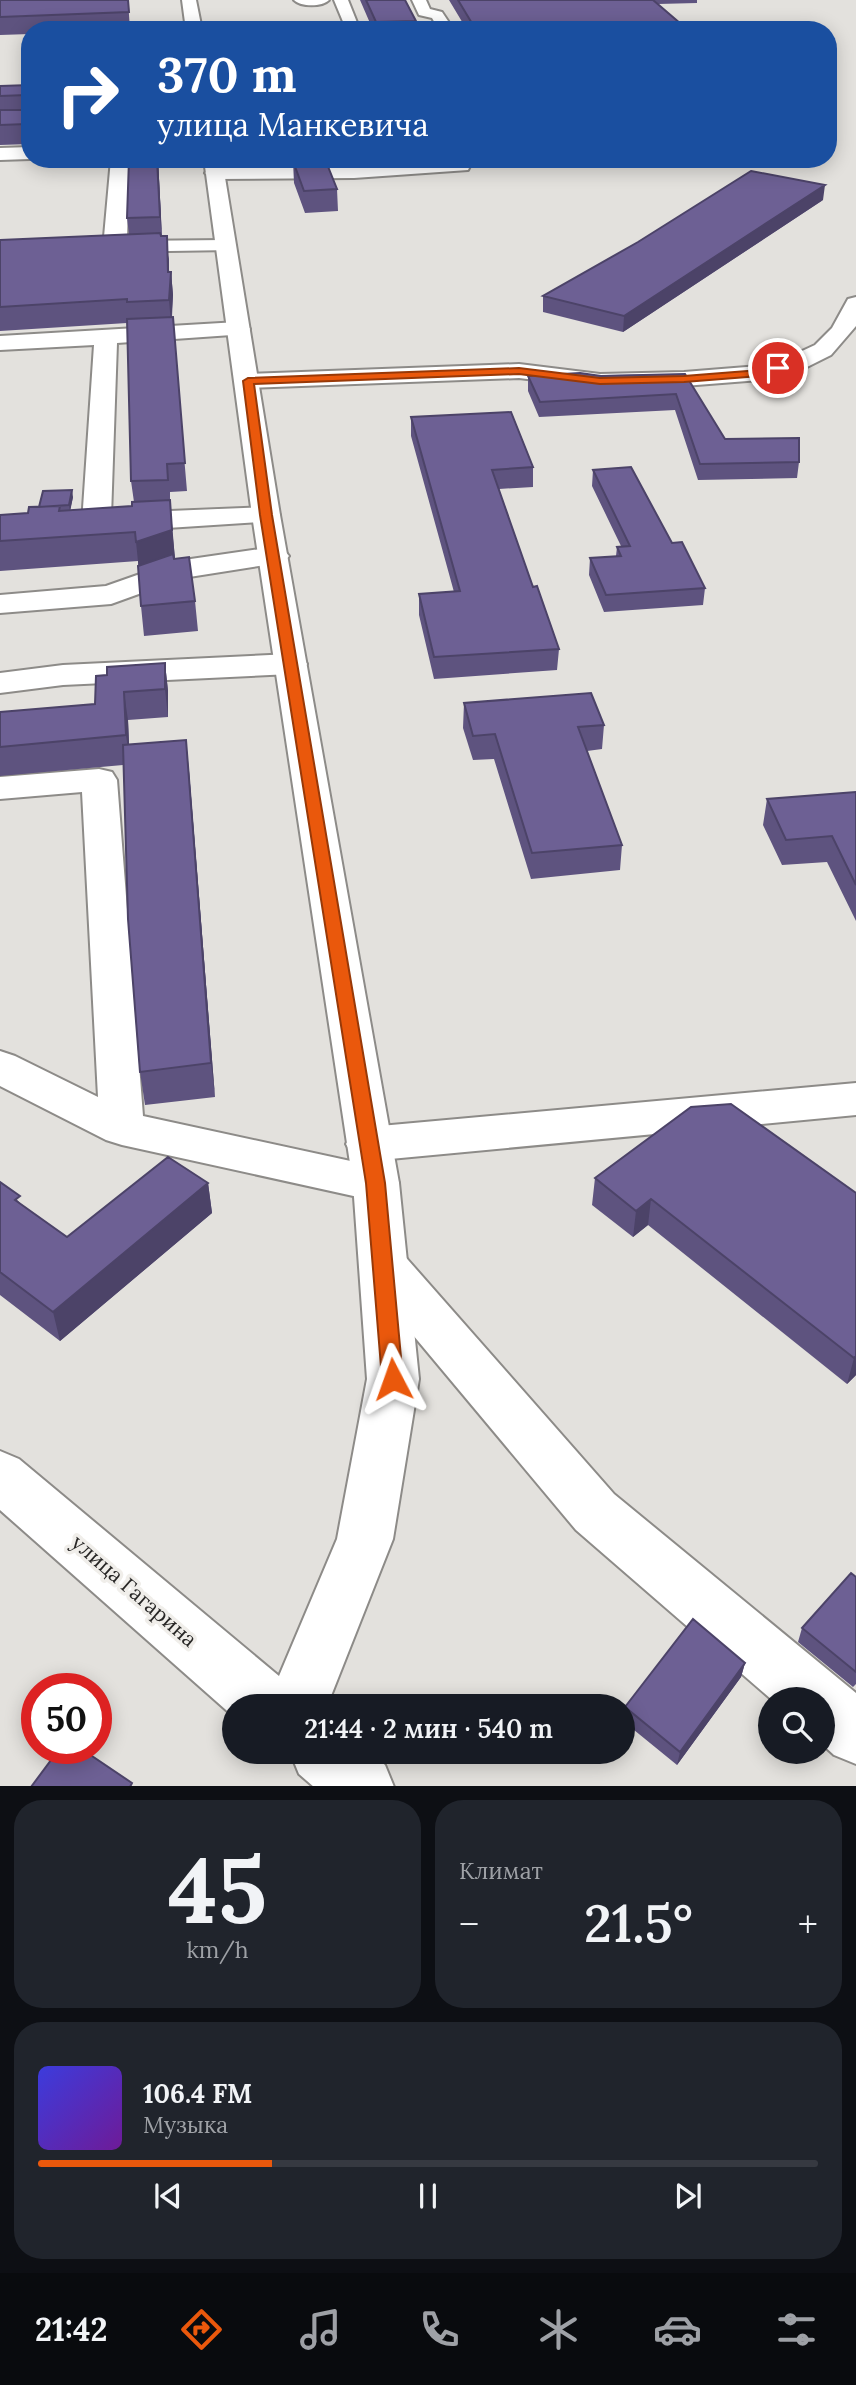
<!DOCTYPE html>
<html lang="ru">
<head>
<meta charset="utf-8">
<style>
	body { margin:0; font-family:Lora,serif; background:#20242c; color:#f1f3f6; height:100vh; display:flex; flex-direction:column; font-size:26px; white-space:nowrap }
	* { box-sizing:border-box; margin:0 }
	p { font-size:23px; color:#9ea1a6 }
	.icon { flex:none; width:38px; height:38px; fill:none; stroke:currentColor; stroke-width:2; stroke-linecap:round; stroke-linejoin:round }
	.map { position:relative; height:1786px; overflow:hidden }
	.drawer { display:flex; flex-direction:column; gap:14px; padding:14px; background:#0d0f14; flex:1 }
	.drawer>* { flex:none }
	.hud { position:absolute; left:21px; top:21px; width:816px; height:147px; border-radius:28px; box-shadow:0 4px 18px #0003; background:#1a4fa0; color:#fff; overflow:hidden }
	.controls { position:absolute; left:758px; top:1687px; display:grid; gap:14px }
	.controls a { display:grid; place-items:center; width:77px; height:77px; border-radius:50%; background:#171b24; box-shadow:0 4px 18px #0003; font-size:35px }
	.speed { position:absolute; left:21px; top:1673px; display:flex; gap:14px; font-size:35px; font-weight:700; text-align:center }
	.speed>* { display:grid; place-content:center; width:91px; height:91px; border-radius:50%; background:#171b24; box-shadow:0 4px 18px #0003; line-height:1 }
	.speed .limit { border:10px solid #d22; background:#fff; color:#111 }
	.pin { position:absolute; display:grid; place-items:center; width:60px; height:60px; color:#fff; margin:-30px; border:4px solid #fff; border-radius:50%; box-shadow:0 2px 7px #0007 }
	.me { position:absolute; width:77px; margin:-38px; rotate:356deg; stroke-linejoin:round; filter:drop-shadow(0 0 5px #0008) }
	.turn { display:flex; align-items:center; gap:24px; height:147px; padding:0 21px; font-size:32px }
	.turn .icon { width:91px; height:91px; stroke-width:2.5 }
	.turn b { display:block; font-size:49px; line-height:60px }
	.big { font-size:52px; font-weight:600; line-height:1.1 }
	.drawer .tile { flex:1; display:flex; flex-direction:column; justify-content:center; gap:10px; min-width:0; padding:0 24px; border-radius:28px; background:#20242c }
	.drawer .dial { align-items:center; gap:0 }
	.dial b { font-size:91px; line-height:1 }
	.song { display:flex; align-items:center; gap:21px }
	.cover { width:84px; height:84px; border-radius:10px; background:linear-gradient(135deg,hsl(240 70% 55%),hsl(280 70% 35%)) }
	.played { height:7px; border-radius:4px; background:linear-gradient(90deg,#ea580c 30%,#363941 30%) }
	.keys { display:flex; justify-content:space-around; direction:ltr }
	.heat { display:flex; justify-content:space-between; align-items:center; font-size:38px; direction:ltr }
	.drawer .tiles { flex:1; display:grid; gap:14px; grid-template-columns:1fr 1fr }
	.tile:last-child { grid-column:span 2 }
	.trip { position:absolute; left:222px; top:1694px; width:413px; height:70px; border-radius:35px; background:#171b24; box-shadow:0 4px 18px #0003; font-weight:600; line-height:70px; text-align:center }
	.dock { display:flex; height:112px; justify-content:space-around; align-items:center; background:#090b0e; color:#9ea1a6 }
	.dock .icon { width:49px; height:49px }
	.dock .current { color:#ea580c }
	.dock b { font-size:32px; color:#f1f3f6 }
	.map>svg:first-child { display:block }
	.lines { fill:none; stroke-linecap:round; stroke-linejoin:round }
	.minor-casing { stroke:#8d8b88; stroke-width:4 }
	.major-casing { stroke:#8d8b88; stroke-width:4 }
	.minor { fill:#fff; fill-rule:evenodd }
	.major { fill:#fff; fill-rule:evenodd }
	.wall { fill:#5e537f }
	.shaded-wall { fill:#4c4368 }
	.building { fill:#6d6094; stroke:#4c4368; stroke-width:2 }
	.route { fill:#ea580c; stroke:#983908; stroke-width:2 }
	.labels { text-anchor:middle; stroke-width:7; stroke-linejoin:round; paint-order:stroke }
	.near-street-label { font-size:21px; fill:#282726; stroke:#f0eeea }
</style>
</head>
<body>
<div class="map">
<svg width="856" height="1787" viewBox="0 0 856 1787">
	<rect width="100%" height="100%" fill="#e3e1dd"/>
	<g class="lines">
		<defs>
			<path id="minor" d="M294,0H329C322,7 301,7 294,0Z
				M334,0H348L360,30H293L300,25L344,24Z
				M412,0H426L430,9L442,12L454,30H439L432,18L419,15Z
				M30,147V159L0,160V148Z
				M111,159H129L127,241L225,240L232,242L236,246L232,250L107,252L103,248Z
				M461,160L468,162L470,166L468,170L354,178L215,179L205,173L215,167L354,166Z
				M856,297V326L831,355L805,368L760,380L684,386L600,388L519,378L248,388L239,386L236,381L239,376L248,374L519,364L600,374L684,372L759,366L787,358L815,345L832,328L848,299Z
				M238,322L246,324L250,329L246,334L117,343L111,517L121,513L266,507L276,509L280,515L276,521L121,531L109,525L106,529L96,532L86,529L82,523L94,345L0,350V336Z
				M274,547L284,550L289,556L284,562L183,578L111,604L0,613V595L106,586L177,561Z
				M291,654L302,657L307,664L302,671L291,674L63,685L0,693V673L63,665Z
				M99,769L112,772L117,780L143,1116L392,1170L399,1183L392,1196L376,1201L122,1145L106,1140L0,1086V1051L15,1056L98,1097L82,792L0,799V777Z
				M856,1083V1115L369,1161L353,1156L346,1144L353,1132L369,1127Z
				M384,1246L401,1252L614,1494L856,1693V1764L834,1755L822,1744V1699H771L576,1530L367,1280L360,1266L367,1252Z"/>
			<path id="major" d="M182,0H196L202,30H186Z
				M204,159H222L280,515L399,1183L419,1379L393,1539L327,1706H234V1717L0,1510V1451L19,1459L279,1676L337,1539L367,1379L353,1183L252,515Z
				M290,1752H369L385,1765L394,1787H314L299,1774Z"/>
		</defs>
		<use href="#minor" class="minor-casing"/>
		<use href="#major" class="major-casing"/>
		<use href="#minor" class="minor"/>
		<use href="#major" class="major"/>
	</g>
	<path class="wall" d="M0,0H128L130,30H30V34L0,35Z
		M360,0H405L416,21V30H373Z
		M449,0H697V3L658,4L688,30H467Z
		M30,85V144L0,145V86Z
		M129,159H158L162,236L169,259V272H171L173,295L172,317L187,491L170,492V508L175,559L195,601L198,631L144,636L141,606L138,561L0,571V515L28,513L39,507L73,497L70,510L132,506L134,502L131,481L127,323L0,331V240L129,234L127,218Z
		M293,161L337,189L338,211L305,213L294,183Z
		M823,200L623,332L543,312V296Z
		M685,374L725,439L799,462L797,478L698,480L675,410L539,417L528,391V376Z
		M411,417L533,467V487L499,489L533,587L559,649L557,670L434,679L419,615V594L454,592L411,436Z
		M593,470L672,543L705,588L703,605L604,612L589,575L590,558L616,556L617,547L621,546L592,486Z
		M165,663L168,691V717L128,720L129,745L189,771L215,1097L145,1105L140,1072L123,765L0,776V712L95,704L107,675Z
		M464,703L604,725L602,749L587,751L622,845L620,870L531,879L494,759L473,760L463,728Z
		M856,792V921L827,862L782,865L763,825L767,799Z
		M595,1178L856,1193V1375L847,1384L648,1225L633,1237L592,1205Z
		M0,1182L21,1204L67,1237L208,1183L212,1213L60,1341L0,1295Z
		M856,1577V1684L853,1687L798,1642L802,1628Z
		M745,1663L741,1677L677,1765L623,1721L625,1707Z"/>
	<path class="shaded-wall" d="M157,159H158L162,239L160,217Z
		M825,185L823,200L623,332L624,316Z
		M167,236L170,286L171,272L173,295L171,323L169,300Z
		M72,490L73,497L70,512L69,505Z
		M170,500L175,559L139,571L136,542Z
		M165,663L168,691V717L165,689Z
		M124,692L128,720L130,764L126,735Z
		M186,740L189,771L215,1097L211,1063Z
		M208,1183L212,1213L60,1341L53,1312Z
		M651,1199L648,1225L633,1237L636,1211Z
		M856,1356V1375L847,1384L854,1358Z
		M745,1663L741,1677L677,1765L680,1752Z"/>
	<path class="building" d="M0,0H128L129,12L0,17Z
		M366,0H405L416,21L376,22Z
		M458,0H653L688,30H476Z
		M30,85V97L27,95L0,96V86Z
		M30,98V130L27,124L0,125V110H27Z
		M129,159H157L160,217L127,218Z
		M325,159L337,189L304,191L293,161Z
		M751,171L825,185L624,316L543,296L638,242Z
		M160,233L161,236H167L168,272H171L169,300L127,302V299L0,307V240Z
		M173,317L185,463L167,464L168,480L131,481L127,319Z
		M580,373L601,376L685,374L725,439L799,438V462L700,464L676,394L540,402L528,376Z
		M511,412L533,467L492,470L533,587L537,586L559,649L434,657L419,594L460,591L411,417Z
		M631,467L672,543L682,542L705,588L606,595L590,558L621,556L617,547L630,546L593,470Z
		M72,490L69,505L39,507L43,491Z
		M170,500L172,530L136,542L135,532L0,541V515L28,513L29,507L60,506L59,511L132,506V502Z
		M173,554L174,559L189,557L195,601L141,606L138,566Z
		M165,663V689L124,692L126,735L0,747V712L95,704L96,676L107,675V667Z
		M591,693L604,725L578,727L622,845L532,853L495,734L473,736L464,703Z
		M186,740L211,1063L140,1072L128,919L123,745Z
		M856,792V885L832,836L786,840L767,799Z
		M731,1104L856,1193V1356L854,1358L651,1199L636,1211L595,1178L691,1107Z
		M168,1157L208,1183L53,1312L0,1272V1182L20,1196L15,1200L67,1237Z
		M851,1573L856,1577V1672L802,1628Z
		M693,1619L745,1663L680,1752L625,1707Z
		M60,1748H80L132,1783L130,1787H31Z"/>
	<path class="route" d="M778,365L782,366V371L760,376L684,382L600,384L519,374L254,384L272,515L385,1183L403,1379L400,1385L393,1388L385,1385L382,1379L366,1183L260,515L243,381L248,378L519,368L600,378L684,376L760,370Z"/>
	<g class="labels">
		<g class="near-street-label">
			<text transform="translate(134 1591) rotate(41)" y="7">улица Гагарина</text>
		</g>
	</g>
</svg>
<div class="controls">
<a><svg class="icon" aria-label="search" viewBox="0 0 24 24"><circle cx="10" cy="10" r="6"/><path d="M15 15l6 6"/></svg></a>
</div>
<div class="speed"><div class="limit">50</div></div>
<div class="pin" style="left:778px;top:368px;background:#d93025"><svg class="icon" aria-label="arrive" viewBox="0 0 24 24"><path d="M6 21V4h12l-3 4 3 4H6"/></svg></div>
<svg class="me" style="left:393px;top:1379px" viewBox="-20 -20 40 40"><path d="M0-17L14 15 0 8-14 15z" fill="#ea580c" stroke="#fff" stroke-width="4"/></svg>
<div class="trip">21:44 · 2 мин · 540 m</div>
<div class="hud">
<div class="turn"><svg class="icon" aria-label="right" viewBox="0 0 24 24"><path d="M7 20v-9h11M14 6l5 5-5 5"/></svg><div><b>370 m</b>улица Манкевича</div></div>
</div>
</div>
<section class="drawer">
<div class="tiles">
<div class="tile dial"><b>45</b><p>km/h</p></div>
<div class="tile"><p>Климат</p>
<div class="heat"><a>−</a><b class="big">21.5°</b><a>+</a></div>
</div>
<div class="tile">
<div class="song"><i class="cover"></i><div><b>106.4 FM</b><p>Музыка</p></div></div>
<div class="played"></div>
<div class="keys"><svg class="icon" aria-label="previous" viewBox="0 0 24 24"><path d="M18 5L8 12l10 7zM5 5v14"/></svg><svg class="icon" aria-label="pause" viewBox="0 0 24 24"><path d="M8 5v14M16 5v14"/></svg><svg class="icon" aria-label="next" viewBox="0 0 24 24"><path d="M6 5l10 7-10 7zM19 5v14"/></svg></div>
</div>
</div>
</section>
<nav class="dock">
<b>21:42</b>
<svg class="icon current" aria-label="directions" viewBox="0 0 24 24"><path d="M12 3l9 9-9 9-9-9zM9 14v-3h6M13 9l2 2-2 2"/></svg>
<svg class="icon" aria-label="music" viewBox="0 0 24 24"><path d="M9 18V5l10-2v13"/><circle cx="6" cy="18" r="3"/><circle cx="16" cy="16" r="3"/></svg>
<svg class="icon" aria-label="phone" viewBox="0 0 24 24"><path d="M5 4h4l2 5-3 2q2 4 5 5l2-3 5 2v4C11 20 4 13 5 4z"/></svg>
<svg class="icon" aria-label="climate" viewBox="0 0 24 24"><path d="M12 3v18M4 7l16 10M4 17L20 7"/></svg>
<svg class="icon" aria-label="car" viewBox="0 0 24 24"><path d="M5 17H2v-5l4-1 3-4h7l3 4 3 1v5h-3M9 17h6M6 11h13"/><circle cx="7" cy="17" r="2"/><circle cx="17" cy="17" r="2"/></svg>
<svg class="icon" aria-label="filters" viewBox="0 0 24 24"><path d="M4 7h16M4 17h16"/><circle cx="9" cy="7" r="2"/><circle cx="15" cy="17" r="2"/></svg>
</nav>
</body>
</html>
